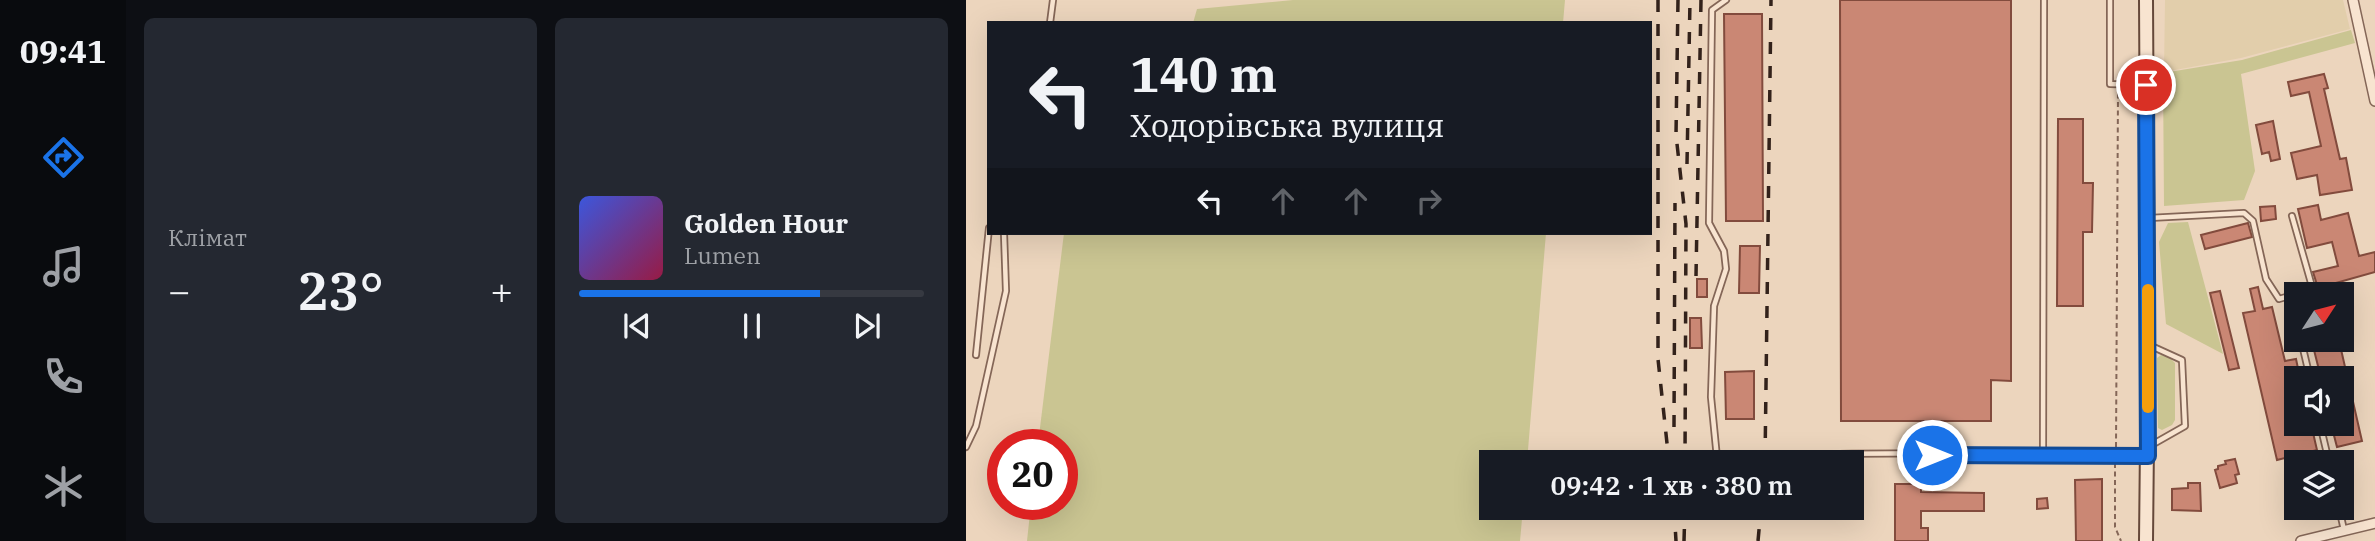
<!DOCTYPE html>
<html lang="uk">
<head>
<meta charset="utf-8">
<style>
	body { margin:0; font-family:"IBM Plex Serif",serif; background:#242831; color:#f1f3f6; height:100vh; display:flex; flex-direction:column; font-size:26px; white-space:nowrap }
	* { box-sizing:border-box; margin:0 }
	p { font-size:23px; color:#9ea1a6 }
	.icon { flex:none; width:38px; height:38px; fill:none; stroke:currentColor; stroke-width:2; stroke-linecap:round; stroke-linejoin:round }
	.map { position:relative; flex:1; overflow:hidden }
	.drawer { display:flex; flex-direction:column; gap:18px; padding:18px; background:#0d0f14; width:840px }
	.drawer>* { flex:none }
	.hud { position:absolute; left:21px; top:21px; width:665px; height:214px; border-radius:0px; box-shadow:0 7px 28px #0002; background:#171b24; color:#f1f3f6; overflow:hidden }
	.needle { width:46px; rotate:54deg }
	.controls { position:absolute; left:1318px; top:282px; display:grid; gap:14px }
	.controls a { display:grid; place-items:center; width:70px; height:70px; border-radius:0px; background:#171b24; box-shadow:0 7px 28px #0002; font-size:35px }
	.speed { position:absolute; left:21px; top:429px; display:flex; gap:14px; font-size:35px; font-weight:700; text-align:center }
	.speed>* { display:grid; place-content:center; width:91px; height:91px; border-radius:50%; background:#171b24; box-shadow:0 7px 28px #0002; line-height:1 }
	.speed .limit { border:10px solid #d22; background:#fff; color:#111 }
	.pin { position:absolute; display:grid; place-items:center; width:60px; height:60px; color:#fff; margin:-30px; border:4px solid #fff; border-radius:50%; box-shadow:0 2px 7px #0007 }
	.me { position:absolute; width:77px; margin:-38px; rotate:90deg; stroke-linejoin:round; filter:drop-shadow(0 0 5px #0008) }
	.turn { display:flex; align-items:center; gap:24px; height:147px; padding:0 28px; font-size:32px }
	.turn .icon { width:91px; height:91px; stroke-width:2.5 }
	.turn b { display:block; font-size:49px; line-height:60px }
	.lanes { display:flex; align-items:center; height:66px; padding:0 28px; background:#0003; justify-content:center; gap:35px; direction:ltr }
	.lanes .off { opacity:.35 }
	.big { font-size:52px; font-weight:600; line-height:1.1 }
	.drawer .card { flex:1; display:flex; flex-direction:column; justify-content:center; gap:10px; min-width:0; padding:0 24px; border-radius:10px; background:#242831 }
	.song { display:flex; align-items:center; gap:21px }
	.cover { width:84px; height:84px; border-radius:10px; background:linear-gradient(135deg,hsl(230 70% 55%),hsl(340 70% 35%)) }
	.played { height:7px; border-radius:4px; background:linear-gradient(90deg,#1a73e8 70%,#363941 70%) }
	.keys { display:flex; justify-content:space-around; direction:ltr }
	.heat { display:flex; justify-content:space-between; align-items:center; font-size:38px; direction:ltr }
	.drawer .tiles { flex:1; display:grid; gap:18px; grid-template-columns:repeat(2,1fr) }
	.trip { position:absolute; left:513px; top:450px; width:385px; height:70px; border-radius:0px; background:#171b24; box-shadow:0 7px 28px #0002; font-weight:600; line-height:70px; text-align:center }
	main { display:flex; flex:1; min-height:0 }
	.tabs { display:flex; flex-direction:column; width:126px; justify-content:space-around; align-items:center; background:#090b0e; color:#9ea1a6 }
	.tabs .icon { width:49px; height:49px }
	.tabs .on { color:#1a73e8 }
	.tabs b { font-size:32px; color:#f1f3f6 }
	.map>svg:first-child { display:block }
	.farmland { fill:#e2ceab }
	.green { fill:#cac592 }
	.building { fill:#ca8774; stroke:#824b3d; stroke-width:2 }
	.lines { fill:none; stroke-linecap:round; stroke-linejoin:round }
	.service-casing { stroke:#846657; stroke-width:8 }
	.minor-casing { stroke:#846657; stroke-width:12 }
	.secondary-casing { stroke:#65483a; stroke-width:16 }
	.path { stroke:#846657; stroke-width:2; stroke-dasharray:5 3.5; stroke-linecap:butt }
	.service { stroke:#f8e4d0; stroke-width:4.5 }
	.minor { stroke:#f8e4d0; stroke-width:9 }
	.secondary { stroke:#f8e4d0; stroke-width:12 }
	.rail { stroke:#33221b; stroke-width:3.5; stroke-dasharray:12 12; stroke-linecap:butt }
	.route-casing { stroke:#114b97; stroke-width:18 }
	.route { stroke:#1a73e8; stroke-width:12 }
	.slow { stroke:#f59e0b; stroke-width:12 }
</style>
</head>
<body>
<main>
<nav class="tabs">
<b>09:41</b>
<svg class="icon on" aria-label="directions" viewBox="0 0 24 24"><path d="M12 3l9 9-9 9-9-9zM9 14v-3h6M13 9l2 2-2 2"/></svg>
<svg class="icon" aria-label="music" viewBox="0 0 24 24"><path d="M9 18V5l10-2v13"/><circle cx="6" cy="18" r="3"/><circle cx="16" cy="16" r="3"/></svg>
<svg class="icon" aria-label="phone" viewBox="0 0 24 24"><path d="M5 4h4l2 5-3 2q2 4 5 5l2-3 5 2v4C11 20 4 13 5 4z"/></svg>
<svg class="icon" aria-label="climate" viewBox="0 0 24 24"><path d="M12 3v18M4 7l16 10M4 17L20 7"/></svg>
</nav>
<section class="drawer">
<div class="tiles">
<div class="card"><p>Клімат</p>
<div class="heat"><a>−</a><b class="big">23°</b><a>+</a></div>
</div>
<div class="card">
<div class="song"><i class="cover"></i><div><b>Golden Hour</b><p>Lumen</p></div></div>
<div class="played"></div>
<div class="keys"><svg class="icon" aria-label="previous" viewBox="0 0 24 24"><path d="M18 5L8 12l10 7zM5 5v14"/></svg><svg class="icon" aria-label="pause" viewBox="0 0 24 24"><path d="M8 5v14M16 5v14"/></svg><svg class="icon" aria-label="next" viewBox="0 0 24 24"><path d="M6 5l10 7-10 7zM19 5v14"/></svg></div>
</div>
</div>
</section>
<div class="map">
<svg width="1409" height="541" viewBox="0 0 1409 541">
	<rect width="100%" height="100%" fill="#ecd5bd"/>
	<path class="farmland" d="M1199,0H1377L1384,29L1275,58L1198,72Z"/>
	<path class="green" d="M327,0H599L597,23H227L231,9Z
		M1385,30L1389,43L1275,74L1289,171L1278,200L1198,206L1197,73L1276,60Z
		M1222,222L1257,354L1200,324L1193,242L1202,223Z
		M98,233H580L561,462H525V508H557L554,541H61L65,504H96V444H72Z
		M1195,355L1203,357L1209,363V420L1206,425L1196,430L1192,428L1191,358Z"/>
	<path class="building" d="M874,0H1045V381L1025,380V421H875Z
		M758,14H796L797,221H760Z
		M1358,74L1362,88L1358,89L1374,159L1380,158L1386,190L1354,195L1351,175L1331,179L1325,153L1355,146L1343,92L1325,96L1322,82Z
		M1092,119H1117V183H1127L1126,232H1117V306H1091Z
		M1307,121L1314,159L1305,161L1303,152L1296,154L1290,125Z
		M1352,205L1355,220L1382,213L1393,256L1409,252V272L1352,288L1347,272L1372,266L1366,242L1341,248L1332,209Z
		M1309,206L1310,219L1295,221L1294,207Z
		M1282,223L1286,237L1239,249L1235,235Z
		M774,246H794L793,293H773Z
		M731,279H741V297H731Z
		M1292,287L1297,309L1306,307L1319,361L1330,359L1334,378H1330V424H1345L1351,450L1332,455L1334,462H1325L1323,457L1311,460L1277,313L1289,311L1284,289Z
		M1254,291L1273,368L1263,370L1244,293Z
		M724,318H735L736,348H724Z
		M1369,340L1370,346L1374,345L1396,441L1371,447L1365,424H1376V378H1355L1348,350H1352L1351,345Z
		M788,371V419H760L759,372Z
		M1269,459L1273,474L1269,475L1271,483L1254,488L1249,470L1252,469V466L1260,464L1259,461Z
		M1379,477L1384,501L1376,502V478Z
		M1136,479V541H1110L1109,480Z
		M1222,483H1234L1235,511L1206,510V489L1222,488Z
		M929,484H955V492L1018,493V511H955V528H962V541H929Z
		M1081,498L1082,508L1071,509V499Z"/>
	<g class="lines">
		<defs>
			<path id="service" d="M760,0L746,10L743,223L758,251L760,269L748,306L745,397L751,458C893,451 1036,453 1178,456
				M1144,0V84L1178,85
				M84,23L87,0
				M1326,216L1347,290L1332,294
				M1183,218L1278,213L1287,221L1300,279L1313,299L1330,294
				M1335,340L1344,378
				M10,355L23,228
				M1354,424L1363,462
				M0,447L10,426L40,291L38,233
				M1182,447L1219,426L1216,360L1183,345
				M1077,454L1078,0
				M1373,508L1378,530"/>
			<path id="minor" d="M1387,0L1409,101
				M1335,541L1409,523"/>
			<path id="secondary" d="M1180,0L1182,345L1180,541"/>
		</defs>
		<use href="#service" class="service-casing"/>
		<use href="#minor" class="minor-casing"/>
		<use href="#secondary" class="secondary-casing"/>
		<path class="path" d="M1150,447L1152,92
			M1149,463V527L1155,541"/>
		<use href="#service" class="service"/>
		<use href="#minor" class="minor"/>
		<use href="#secondary" class="secondary"/>
		<path class="rail" d="M692,0V359L703,462
			M712,0L710,135L720,224L719,462
			M721,164L724,0
			M730,276L735,0
			M708,427L709,203
			M799,462L805,0
			M708,508L710,541
			M718,541L719,508
			M792,541L795,508"/>
	</g>
	<g class="lines">
		<defs>
			<path id="route" d="M966,455L1182,456L1180,85"/>
		</defs>
		<use href="#route" class="route-casing"/>
		<use href="#route" class="route"/>
		<path class="slow" d="M1182,407V290"/>
	</g>
</svg>
<div class="controls">
<a><svg class="needle" viewBox="-14 -14 28 28"><path d="M0-13l5 13h-10z" fill="#e53935"/><path d="M0 13l5-13h-10z" fill="#9ea1a6"/></svg></a>
<a><svg class="icon" aria-label="sound" viewBox="0 0 24 24"><path d="M4 9h4l5-4v14l-5-4H4zM17 9q2 3 0 6"/></svg></a>
<a><svg class="icon" aria-label="layers" viewBox="0 0 24 24"><path d="M12 4l9 5-9 5-9-5zM3 14l9 5 9-5"/></svg></a>
</div>
<div class="speed"><div class="limit">20</div></div>
<div class="pin" style="left:1180px;top:85px;background:#d93025"><svg class="icon" aria-label="arrive" viewBox="0 0 24 24"><path d="M6 21V4h12l-3 4 3 4H6"/></svg></div>
<svg class="me" style="left:966px;top:455px" viewBox="-20 -20 40 40"><circle r="17" fill="#1a73e8" stroke="#fff" stroke-width="3"/><path d="M0-11L8 9 0 5-8 9z" fill="#fff"/></svg>
<div class="trip">09:42 · 1 хв · 380 m</div>
<div class="hud">
<div class="turn"><svg class="icon" aria-label="left" viewBox="0 0 24 24"><path d="M17 20v-9H6M10 6l-5 5 5 5"/></svg><div><b>140 m</b>Ходорівська вулиця</div></div>
<div class="lanes"><svg class="icon" aria-label="left" viewBox="0 0 24 24"><path d="M17 20v-9H6M10 6l-5 5 5 5"/></svg><svg class="icon off" aria-label="ahead" viewBox="0 0 24 24"><path d="M12 20V5M6 11l6-6 6 6"/></svg><svg class="icon off" aria-label="ahead" viewBox="0 0 24 24"><path d="M12 20V5M6 11l6-6 6 6"/></svg><svg class="icon off" aria-label="right" viewBox="0 0 24 24"><path d="M7 20v-9h11M14 6l5 5-5 5"/></svg></div>
</div>
</div>
</main>
</body>
</html>
